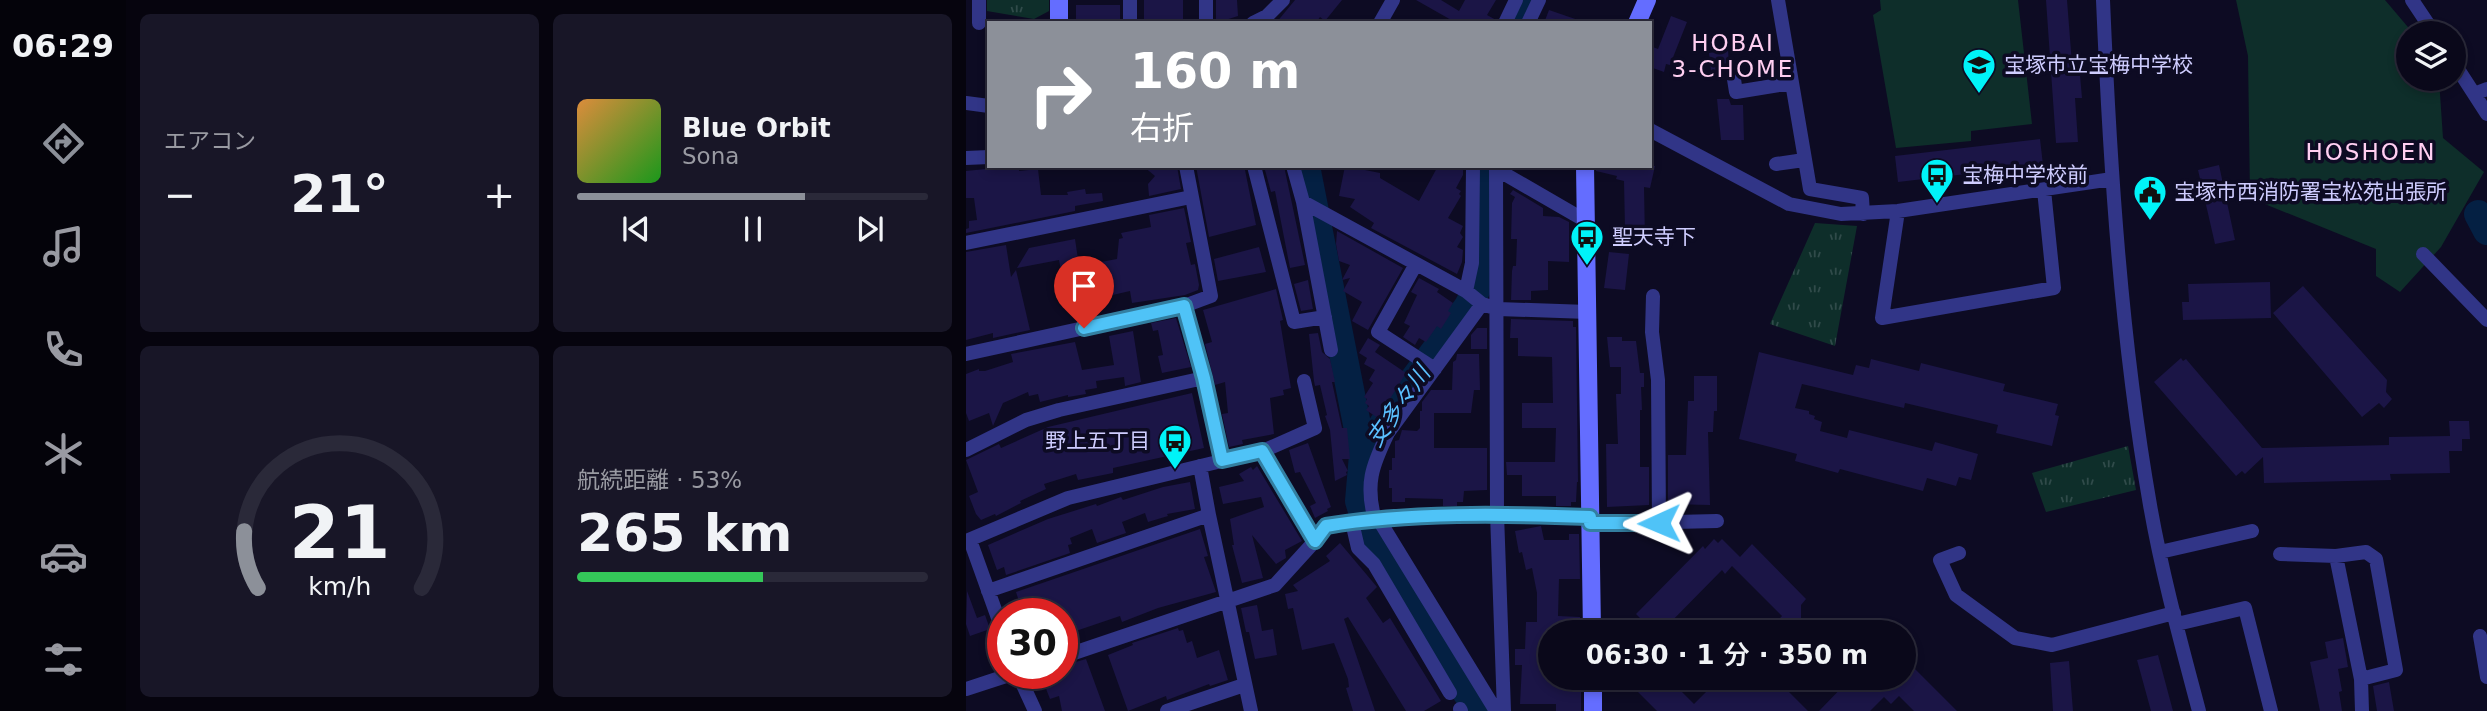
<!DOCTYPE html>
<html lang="ja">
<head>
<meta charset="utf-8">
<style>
	body { margin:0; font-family:"DejaVu Sans","Noto Sans JP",sans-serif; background:#181627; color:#f1f3f6; height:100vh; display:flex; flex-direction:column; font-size:26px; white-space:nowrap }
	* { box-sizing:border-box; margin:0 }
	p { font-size:23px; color:#999aa2 }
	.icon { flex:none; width:38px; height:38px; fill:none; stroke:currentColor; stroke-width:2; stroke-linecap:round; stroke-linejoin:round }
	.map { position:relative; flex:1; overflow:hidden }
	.drawer { display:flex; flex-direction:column; gap:14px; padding:14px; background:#06040e; width:840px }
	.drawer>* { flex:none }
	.hud { position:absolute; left:21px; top:21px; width:665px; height:147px; border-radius:0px; box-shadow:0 4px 10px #0003,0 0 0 2px #2a2939; background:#8c9099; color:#fff; overflow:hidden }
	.buttons { position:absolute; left:1430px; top:21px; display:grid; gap:14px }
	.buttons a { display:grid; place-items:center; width:70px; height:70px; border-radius:50%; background:#0a081a; box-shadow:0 4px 10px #0003,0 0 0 2px #2a2939; font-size:35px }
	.speed { position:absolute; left:21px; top:598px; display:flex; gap:14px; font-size:35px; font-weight:700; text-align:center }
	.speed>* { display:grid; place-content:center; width:91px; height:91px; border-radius:50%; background:#0a081a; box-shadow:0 4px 10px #0003,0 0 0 2px #2a2939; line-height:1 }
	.speed .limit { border:10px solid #d22; background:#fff; color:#111 }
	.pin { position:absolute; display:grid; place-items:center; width:60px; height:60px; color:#fff; margin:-72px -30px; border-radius:50% 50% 50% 0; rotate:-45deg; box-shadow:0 0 7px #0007 }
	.pin .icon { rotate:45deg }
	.me { position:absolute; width:77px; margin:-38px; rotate:269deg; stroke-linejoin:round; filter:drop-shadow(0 0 5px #0008) }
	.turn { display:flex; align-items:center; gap:24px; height:147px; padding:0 28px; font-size:32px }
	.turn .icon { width:91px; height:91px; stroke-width:2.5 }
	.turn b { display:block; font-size:49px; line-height:60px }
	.big { font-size:52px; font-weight:600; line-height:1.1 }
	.drawer .tile { flex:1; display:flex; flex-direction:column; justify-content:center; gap:10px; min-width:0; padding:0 24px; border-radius:10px; background:#181627 }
	.drawer .dial { align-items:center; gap:0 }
	.dial svg { height:182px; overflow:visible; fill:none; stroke:#2a2939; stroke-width:7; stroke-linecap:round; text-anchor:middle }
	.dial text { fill:#f1f3f6; stroke:none }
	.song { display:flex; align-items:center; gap:21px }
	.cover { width:84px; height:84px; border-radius:10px; background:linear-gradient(135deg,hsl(30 70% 55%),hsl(120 70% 35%)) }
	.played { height:7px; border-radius:4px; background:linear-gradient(90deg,#8c9099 65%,#2a2939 65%) }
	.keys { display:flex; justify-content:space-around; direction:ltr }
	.heat { display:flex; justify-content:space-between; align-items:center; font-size:38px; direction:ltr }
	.charge { height:10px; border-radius:5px; background:linear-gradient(90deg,#34c759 53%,#2a2939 0) }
	.drawer .tiles { flex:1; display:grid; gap:14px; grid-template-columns:repeat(2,1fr) }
	.trip { position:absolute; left:572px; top:620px; width:378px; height:70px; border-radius:35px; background:#0a081a; box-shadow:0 4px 10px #0003,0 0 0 2px #2a2939; font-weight:600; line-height:70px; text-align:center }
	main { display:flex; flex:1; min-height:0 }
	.tabs { display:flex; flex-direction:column; width:126px; justify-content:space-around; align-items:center; background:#04030a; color:#999aa2 }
	.tabs .icon { width:49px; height:49px }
	.tabs .active { color:#8c9099 }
	.tabs b { font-size:32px; color:#f1f3f6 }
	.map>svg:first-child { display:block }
	.grass { fill:#0e2e2a }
	.park { fill:url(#park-tufts) }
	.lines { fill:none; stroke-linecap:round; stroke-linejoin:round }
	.river { stroke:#042043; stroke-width:28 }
	.building { fill:#1b1546 }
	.street { stroke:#313587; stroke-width:14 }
	.secondary { stroke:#646dff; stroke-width:18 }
	.route-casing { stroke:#337fa1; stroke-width:18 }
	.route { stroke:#4fc3f7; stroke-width:12 }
	.labels { text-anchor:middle; stroke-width:7; stroke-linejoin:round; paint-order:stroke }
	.poi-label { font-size:21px; fill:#cfcdff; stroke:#0d0b23; text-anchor:start }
	.neighbourhood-label { font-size:23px; letter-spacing:2px; fill:#ffcff1; stroke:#0d0b23 }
	.water-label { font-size:23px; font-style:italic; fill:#5bc0ff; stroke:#0d0b23 }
</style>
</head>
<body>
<main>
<nav class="tabs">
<b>06:29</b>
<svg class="icon active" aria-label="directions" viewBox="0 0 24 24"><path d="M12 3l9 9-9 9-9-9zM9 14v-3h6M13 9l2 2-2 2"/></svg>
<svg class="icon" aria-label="music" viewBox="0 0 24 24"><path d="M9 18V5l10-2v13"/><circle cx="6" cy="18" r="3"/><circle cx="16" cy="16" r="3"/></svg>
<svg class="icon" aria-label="phone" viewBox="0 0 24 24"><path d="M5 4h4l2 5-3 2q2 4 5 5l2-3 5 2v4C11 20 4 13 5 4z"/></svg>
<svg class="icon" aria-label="climate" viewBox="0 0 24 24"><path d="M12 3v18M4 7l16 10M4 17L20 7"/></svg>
<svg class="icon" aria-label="car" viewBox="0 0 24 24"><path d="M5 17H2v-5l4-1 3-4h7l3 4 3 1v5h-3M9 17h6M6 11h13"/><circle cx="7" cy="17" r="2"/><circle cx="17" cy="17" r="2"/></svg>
<svg class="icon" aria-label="filters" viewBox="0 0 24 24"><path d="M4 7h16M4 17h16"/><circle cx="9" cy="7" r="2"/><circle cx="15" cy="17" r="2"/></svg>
</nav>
<section class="drawer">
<div class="tiles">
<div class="tile"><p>エアコン</p>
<div class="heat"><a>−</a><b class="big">21°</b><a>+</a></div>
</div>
<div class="tile">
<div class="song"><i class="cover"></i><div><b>Blue Orbit</b><p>Sona</p></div></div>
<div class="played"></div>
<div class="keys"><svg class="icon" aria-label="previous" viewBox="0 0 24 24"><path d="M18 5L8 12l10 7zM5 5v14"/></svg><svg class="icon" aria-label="pause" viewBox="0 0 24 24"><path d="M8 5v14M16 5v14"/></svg><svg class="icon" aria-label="next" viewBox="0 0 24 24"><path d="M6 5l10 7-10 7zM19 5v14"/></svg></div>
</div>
<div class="tile dial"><svg viewBox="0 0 100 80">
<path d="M14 69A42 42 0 1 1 86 69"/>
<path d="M14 69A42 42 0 0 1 8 44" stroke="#8c9099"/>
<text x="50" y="56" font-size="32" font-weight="700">21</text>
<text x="50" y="72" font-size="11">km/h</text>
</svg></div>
<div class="tile"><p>航続距離 · 53%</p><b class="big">265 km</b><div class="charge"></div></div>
</div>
</section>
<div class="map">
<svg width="1521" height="711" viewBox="0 0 1521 711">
	<defs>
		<pattern id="park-tufts" width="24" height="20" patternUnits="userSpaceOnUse" patternTransform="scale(1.75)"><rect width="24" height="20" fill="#0e2e2a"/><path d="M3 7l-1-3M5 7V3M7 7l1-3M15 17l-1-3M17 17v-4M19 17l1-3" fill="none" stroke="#304b4a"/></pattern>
	</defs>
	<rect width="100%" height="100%" fill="#0d0b23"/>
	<path class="grass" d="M914,0H1052L1066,124L1005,131V141L930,148L907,15L915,10Z
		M1270,0H1419L1447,33H1442V79H1473L1477,138L1518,172L1475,247L1434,292L1410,276V249L1284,198L1282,56Z"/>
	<path class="park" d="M21,0H83V11L68,19L21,11Z
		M849,223L891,226L869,346L804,324Z
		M1162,446L1170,490L1080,512L1066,473Z"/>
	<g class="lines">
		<path class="river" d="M548,23L561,0
			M340,166L397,455
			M1512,214L1521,231
			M512,711L406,544L393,501L397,455L436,395L502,306L516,279L517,166"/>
	</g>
	<path class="building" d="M178,0H217V23H178Z
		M250,0H271L272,16L250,23Z
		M329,0H376L359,21L354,17L350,23H310Z
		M450,0H475L493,11L499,0H530L521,15L530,20L529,23H486L487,21Z
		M1080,0H1101L1106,64H1113L1116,98H1109L1112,142L1090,143Z
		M110,5H154V22L110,21Z
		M583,10L615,21V23H578Z
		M705,16L721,22L704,65L700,64L698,72L684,67V46L692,49Z
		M762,50L763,64L758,70L745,72L743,53Z
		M751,99H763L765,105H777L778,140H755Z
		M1074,139L1077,165L932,182L929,156Z
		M1253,165L1269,240L1249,244L1232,170Z
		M49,166H53V171L72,169L75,195H102L101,192L119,189L120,194L136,193L137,201L109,206V211L0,233V229L3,228V221L11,220L8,198H0V171Z
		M177,166H211L215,189L183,196L182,184L189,176Z
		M230,166H275V170H279L290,225L243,237Z
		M318,166L339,265L324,268L309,191L305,192L299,170Z
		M379,166L414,173V178L453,201L472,166H497V175L490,188L495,191L493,194L495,196L482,218L497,226L494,233L497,237L491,247L497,250L496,262L491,274L405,228L408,223L384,207L389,199L373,196Z
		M630,166H662L676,170V166H689L684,188L678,187L679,241H662V229H659L658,181L650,179L651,176L630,171Z
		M547,190L577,208V216L593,217L603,222V262L582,261V290L565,291V300H545L546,271L547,266H550L551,239H545L546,203L549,197L544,194Z
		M218,208L225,242L220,243L225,265L229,264L233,285L232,290L219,295L166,303L164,291L138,297L137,291L100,298L93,260L51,268L63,248L109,239L113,266L151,259L153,239L157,238L155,233L185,227L183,215Z
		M371,231L437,268L402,330L386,321L396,302L377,291L384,278L376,280L384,265L373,261L370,244Z
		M40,245L45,277L50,270L64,330L27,338V333L0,340V252Z
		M293,247L300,272L252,281L248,259Z
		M643,252L663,254L659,290L638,288Z
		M453,278L473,289L471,292L487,303L482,311L485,313L475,329L471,326L460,342L453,338L449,345L437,337L444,326L438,323L451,295L445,292Z
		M342,280L347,309L335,311L328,284Z
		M1304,282L1305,318L1217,320L1216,302H1223L1222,284Z
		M1337,286L1421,380L1420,392L1426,399L1418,408L1413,403L1396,417L1307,313Z
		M310,289L317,320L314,321L325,388L317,390L318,395L304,398L308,434L276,440L277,444L263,447L256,414L262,413L259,382L249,385L239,344L246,342L237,310Z
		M210,318L225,367L196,373L192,356L197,355L192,330L187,331L185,323Z
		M545,319L607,321V327H610L612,482H611L610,502H605V506H590V496H556V475H541L540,462H589L590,428H556V403H587L586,357L552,356V338H544Z
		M511,328H521V349H505V335Z
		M167,331L175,382L159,386L158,377L130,381L131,388L119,390L120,394L102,397V395L74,402L72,394L63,396L62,392L37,403L27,426L23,413L3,421L0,413V374L13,369V371H19L47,362L45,354L109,342L116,370L148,365L143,336Z
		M352,333L356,352L364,359L369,382H366L376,428H381L384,459H376L382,471L380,472L381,475L369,481L364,430L359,416L361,415L354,385L349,386L348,381L343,334Z
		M641,337H656V341H670L674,373H678V387H675L676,410H674V467H683V505L641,507L640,444H652L650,394H655V367H644Z
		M402,338L414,345L409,352L440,373L412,418L400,410L403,406L399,403L401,399L398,397L407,383L403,380L409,370L398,364L401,358L393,353Z
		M793,352L887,375L890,365L903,368L905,359L953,371L955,363L1039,384L1037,391L1092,404L1089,415L1093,416L1086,446L1030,433L1032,425L939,403L938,408L836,384L829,408L843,411V414L849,416L848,419L856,422L854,431L881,438L883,430L966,451L969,442L1012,454L1005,480L993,477L990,486L961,478L957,491L874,469L872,473L829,461L831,454L773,439Z
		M491,354H513L514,390H508L505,413H468V448H521V490L498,491L497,502H491V506H477V499L439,498V502H426V488H423V470H426V458H429V441L433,440L436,430L451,431L454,428V411H456V402L465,390H486L487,362L490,360Z
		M1215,358L1217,361L1220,359L1296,448L1423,445V437L1484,436L1483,421H1503L1504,439H1496V451H1483L1484,473L1424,474L1425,480L1298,483L1297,457L1279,474L1276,471L1270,476L1188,382Z
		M728,376H751V411H748L747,432H742L744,505L702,504V455H720L722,401H728Z
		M226,393L238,448L147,468V473L112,480L110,474L78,484L80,489L54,501L55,503L30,516L29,514L15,520L10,514L3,496L12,492L0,460L33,444L35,448L82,427Z
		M342,443L365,507L361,509L362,511L349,518L344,506L350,503L334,472L329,473L323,450Z
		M291,466L336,541L319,550L320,558L310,564L286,535L297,578L276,583L266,545H268L264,519L298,507L295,497L257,504L253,487L278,481L273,474L285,467L287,470Z
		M224,482L229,509L201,514L202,516L182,522L179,513L156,522L160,533L131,543L126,529L104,538L106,544L102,545L104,553L40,575L38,567L31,570L22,545L82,519L130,504L131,506L155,497L157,500L197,487Z
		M575,526L578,540H603V534H613L614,579H593L592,616L614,617L615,632H584V677H611V691H615V711H590V704H554L556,665H549V649H559L560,622H571V593L566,568L560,570L556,552L553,553L549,531Z
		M234,529L242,556L238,557L250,592L192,608L156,622L154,616L101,634L96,614L88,605L57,614L50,592Z
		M748,539L752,543L756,539L774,557L786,544L840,599L835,605V632H801L816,616L766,566L759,574L756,570L695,632H666L677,621L670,614L737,546L739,549Z
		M374,543L411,587L400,598L417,623L424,618L475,701L458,711H440L382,617L378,619L409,711H387L380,688L383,687L382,679L368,643L336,650L327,608L322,609L319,594L332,591L327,585L364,561L360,556Z
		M1,591L11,618L19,615L24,629L4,636L0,624Z
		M291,605L296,631L307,629L311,655L289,659L283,632H280L275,608Z
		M212,628L213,631L217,630L221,643L226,641L231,658L253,650L262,680L244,686L243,684L201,700L200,696L162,711L142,655L167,645L166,643Z
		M1377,638L1382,667L1372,669L1376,691L1373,692L1376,711H1354L1344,662L1362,658L1359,642Z
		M1192,655L1207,711H1185L1171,660Z
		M120,659L139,711H96L93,696L84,699L77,681L82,679L81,674H96V666Z
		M1103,661L1107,711H1087L1084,663Z
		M944,664L991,711H948L933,696L925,704L918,697L904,711H853L886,677H938V671Z
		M657,677H701L728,704L755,677H808L842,711H691Z
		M1423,682L1428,711H1411L1407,686Z"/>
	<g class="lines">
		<path class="street" d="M240,0V23
			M812,0L844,189L896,198L897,214
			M1137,0C1144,168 1155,339 1184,505C1196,574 1215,643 1233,711
			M1446,0L1468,33
			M13,23V0
			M164,23V0
			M287,23L301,16L317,0
			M414,23L427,0
			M539,23L550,0
			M562,23L573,0
			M1488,63L1521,114
			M767,73L770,92L826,83
			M1508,94L1521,89
			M0,103L23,106
			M684,130L823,204L875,214L932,211L1146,179
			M0,158L23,157
			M810,164L838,160
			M288,166L328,322L359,317
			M327,166L337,202L365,350
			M530,166L531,514L538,711
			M530,169L620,221
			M337,202L500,291L516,304L532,309L622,312
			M932,211L916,318L1088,288L1078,190
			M0,243L225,197
			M1457,254L1521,320
			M450,264L412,332L469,369
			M500,291L506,263L507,166
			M687,296L686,332L692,380L693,523
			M218,306L245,296L220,166
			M0,354L218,306L238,378L256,460
			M0,450L60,420L93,410L238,378
			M297,451L349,428L338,381
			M234,466L243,515
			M409,520C399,484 406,466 422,433L516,304
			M413,520L530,711
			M386,522L392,548L408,564L484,693
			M624,524L751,521
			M4,540L37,632
			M0,541L102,498L297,451L349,541L360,526C446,512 537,514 624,517
			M1194,552L1286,531
			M993,553L974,560L990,595L1049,638L1086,645L1208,613
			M1314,554L1370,556L1400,552L1410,559L1430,670L1395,679L1396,711
			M1370,556L1395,679
			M22,591L243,515L285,711
			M1211,624L1279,608L1305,711
			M1514,636L1521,677
			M96,657L309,585L349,541
			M52,674L69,711
			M0,689L46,674
			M494,709L495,711
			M201,711L278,685"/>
		<path class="secondary" d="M93,0V23
			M671,23L681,0
			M619,166L626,632
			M627,677V711"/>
	</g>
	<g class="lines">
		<defs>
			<path id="route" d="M118,328L218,306L238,378L256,460L296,451L349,541L360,526C444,512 538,514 624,517V523H693"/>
		</defs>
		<use href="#route" class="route-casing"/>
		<use href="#route" class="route"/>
	</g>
	<defs>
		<symbol id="school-pin" viewBox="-11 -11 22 30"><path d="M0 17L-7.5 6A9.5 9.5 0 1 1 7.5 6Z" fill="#00f3f8" stroke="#0d0b23"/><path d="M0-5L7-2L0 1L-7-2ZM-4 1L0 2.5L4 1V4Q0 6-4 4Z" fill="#111"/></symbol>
		<symbol id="bus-pin" viewBox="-11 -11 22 30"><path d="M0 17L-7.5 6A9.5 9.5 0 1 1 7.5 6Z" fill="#00f3f8" stroke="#0d0b23"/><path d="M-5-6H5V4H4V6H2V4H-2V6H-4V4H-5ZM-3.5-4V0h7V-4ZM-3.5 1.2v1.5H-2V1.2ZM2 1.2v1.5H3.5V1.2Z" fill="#111"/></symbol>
		<symbol id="civic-pin" viewBox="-11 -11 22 30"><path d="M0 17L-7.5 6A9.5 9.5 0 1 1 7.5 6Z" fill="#00f3f8" stroke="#0d0b23"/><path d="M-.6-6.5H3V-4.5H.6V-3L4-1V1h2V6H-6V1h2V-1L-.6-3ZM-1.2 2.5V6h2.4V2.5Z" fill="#111"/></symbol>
	</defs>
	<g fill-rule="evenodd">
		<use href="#school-pin" x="994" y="46" width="38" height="52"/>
		<use href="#bus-pin" x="952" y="156" width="38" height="52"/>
		<use href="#civic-pin" x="1165" y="173" width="38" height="52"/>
		<use href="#bus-pin" x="602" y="218" width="38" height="52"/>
		<use href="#bus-pin" x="190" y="422" width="38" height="52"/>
	</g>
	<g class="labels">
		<g class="poi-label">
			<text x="1038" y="72">宝塚市立宝梅中学校</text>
			<text x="996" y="182">宝梅中学校前</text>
			<text x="1208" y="199">宝塚市西消防署宝松苑出張所</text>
			<text x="646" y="244">聖天寺下</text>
			<text x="184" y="448" text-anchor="end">野上五丁目</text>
		</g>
		<g class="neighbourhood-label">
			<text x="767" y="51">HOBAI<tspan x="767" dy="26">3-CHOME</tspan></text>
			<text x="1405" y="160">HOSHOEN</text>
		</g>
		<g class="water-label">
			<text transform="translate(432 406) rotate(-55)" y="8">支多々川</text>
		</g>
	</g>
</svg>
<div class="buttons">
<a><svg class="icon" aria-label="layers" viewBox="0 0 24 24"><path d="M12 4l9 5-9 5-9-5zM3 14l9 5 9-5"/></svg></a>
</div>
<div class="speed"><div class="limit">30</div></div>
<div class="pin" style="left:118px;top:328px;background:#d93025"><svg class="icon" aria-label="arrive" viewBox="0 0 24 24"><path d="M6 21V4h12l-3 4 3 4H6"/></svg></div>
<svg class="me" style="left:693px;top:523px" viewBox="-20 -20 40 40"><path d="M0-17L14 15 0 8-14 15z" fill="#4fc3f7" stroke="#fff" stroke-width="4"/></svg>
<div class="trip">06:30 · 1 分 · 350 m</div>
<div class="hud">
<div class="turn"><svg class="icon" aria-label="right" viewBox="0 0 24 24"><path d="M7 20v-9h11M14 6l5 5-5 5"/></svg><div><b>160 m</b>右折</div></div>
</div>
</div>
</main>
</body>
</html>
